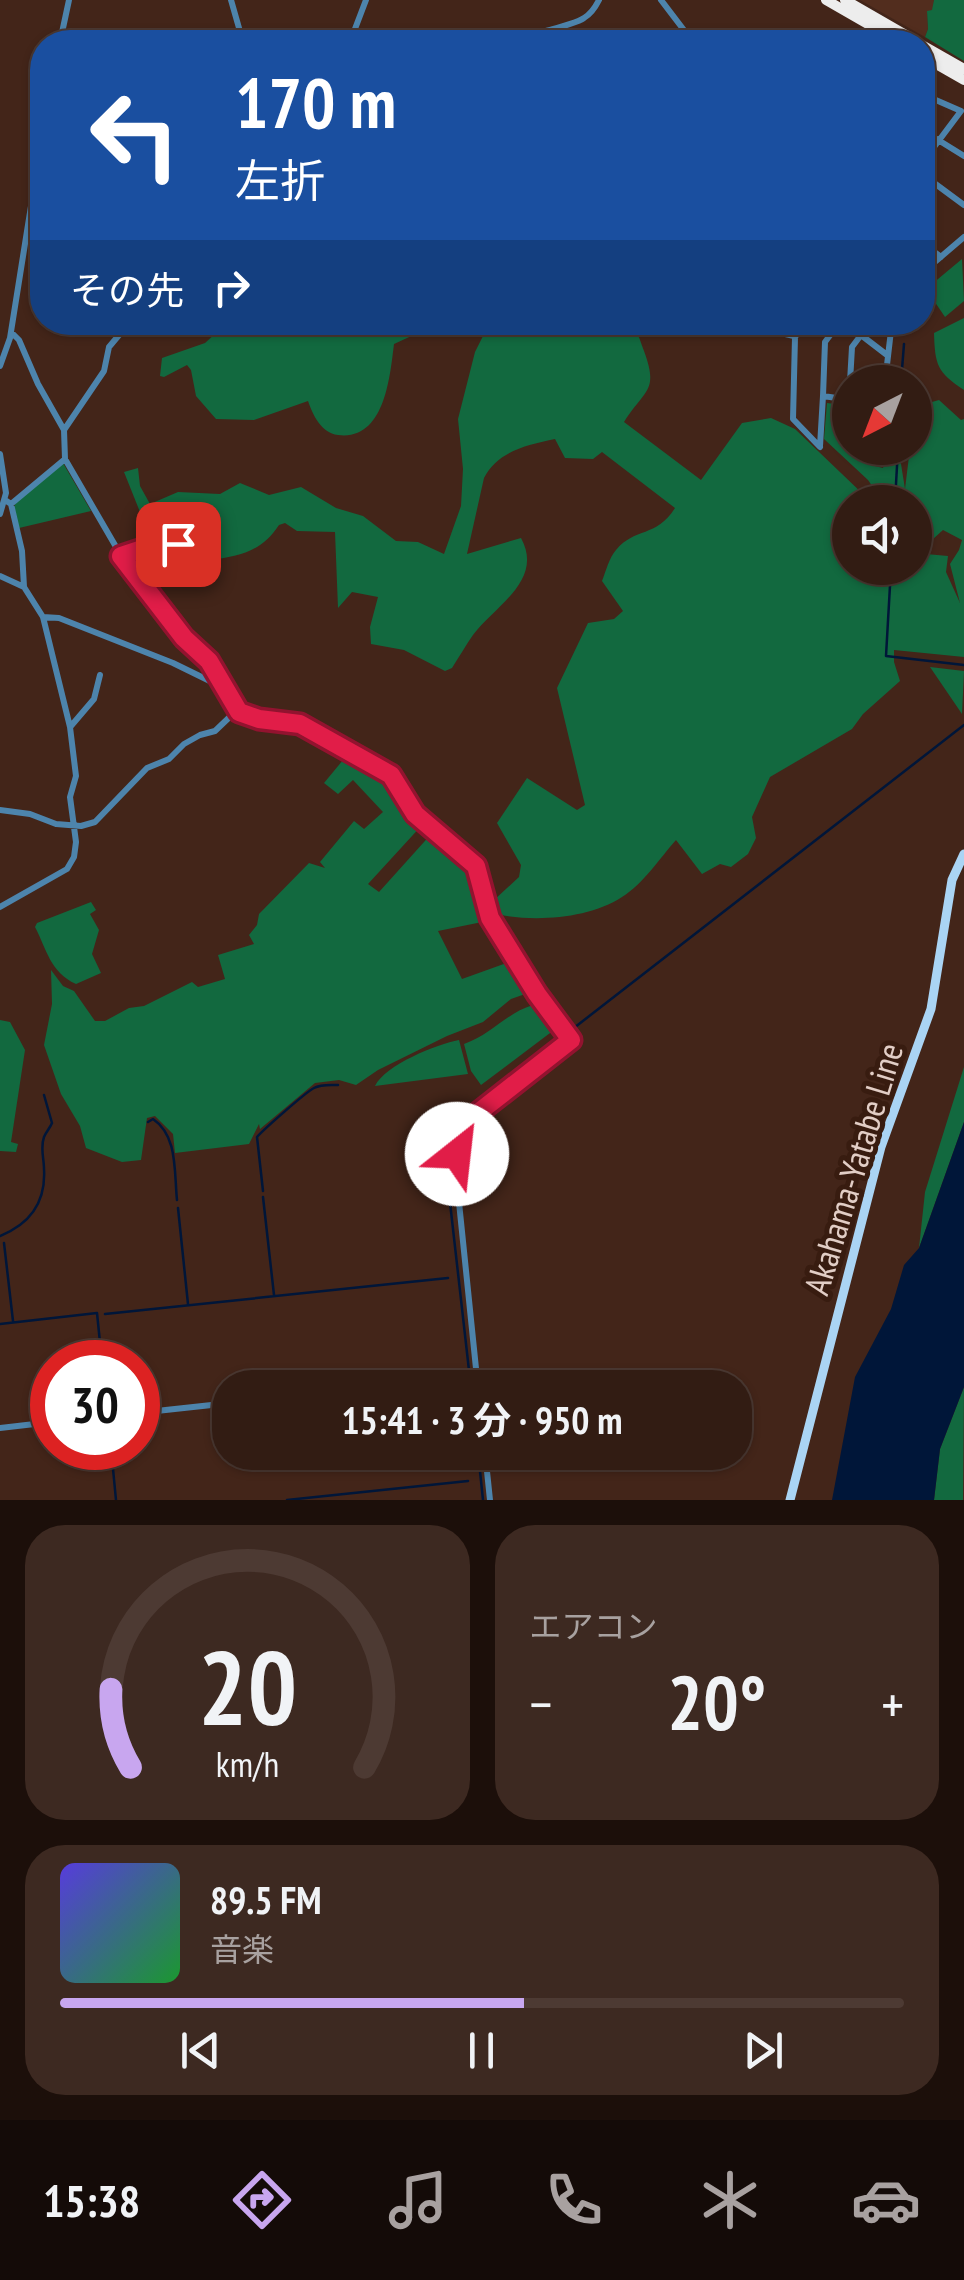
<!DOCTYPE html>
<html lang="ja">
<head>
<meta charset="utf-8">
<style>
	body { margin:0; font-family:"PT Sans Narrow","Noto Sans JP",sans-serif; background:#3d2921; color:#f1f3f6; height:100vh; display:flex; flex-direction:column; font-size:38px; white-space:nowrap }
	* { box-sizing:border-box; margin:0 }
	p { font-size:32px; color:#a8a1a0 }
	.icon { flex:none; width:55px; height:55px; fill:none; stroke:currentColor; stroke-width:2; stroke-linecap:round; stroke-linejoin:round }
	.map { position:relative; height:1500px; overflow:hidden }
	.details { display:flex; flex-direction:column; gap:25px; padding:25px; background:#1c0f0a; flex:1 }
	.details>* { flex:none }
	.guide { position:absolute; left:30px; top:30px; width:905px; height:305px; border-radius:40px; box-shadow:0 2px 8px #0004,0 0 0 2px #4d3a33; background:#1a4fa0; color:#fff; overflow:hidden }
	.needle { width:65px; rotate:222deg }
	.fabs { position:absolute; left:832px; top:365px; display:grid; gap:20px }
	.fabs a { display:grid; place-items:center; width:100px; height:100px; border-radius:50%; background:#321c13; box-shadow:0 2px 8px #0004,0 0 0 2px #4d3a33; font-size:50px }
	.speed { position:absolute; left:30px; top:1340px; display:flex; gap:20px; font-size:50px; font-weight:700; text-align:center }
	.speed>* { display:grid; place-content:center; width:130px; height:130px; border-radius:50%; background:#321c13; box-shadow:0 2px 8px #0004,0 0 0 2px #4d3a33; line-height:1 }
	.speed .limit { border:15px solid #d22; background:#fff; color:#111 }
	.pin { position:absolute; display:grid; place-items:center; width:85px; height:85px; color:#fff; margin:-42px; border-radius:20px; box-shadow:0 5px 15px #0006 }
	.me { position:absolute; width:110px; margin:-55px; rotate:29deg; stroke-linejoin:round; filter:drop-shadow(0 0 8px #0008) }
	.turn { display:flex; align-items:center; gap:35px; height:210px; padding:0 40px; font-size:45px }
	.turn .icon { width:130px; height:130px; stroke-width:2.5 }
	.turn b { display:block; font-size:70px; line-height:85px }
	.then { display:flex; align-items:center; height:95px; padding:0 40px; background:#0003; gap:20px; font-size:38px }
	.big { font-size:75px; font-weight:700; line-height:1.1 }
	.details .card { flex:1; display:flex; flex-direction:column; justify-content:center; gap:15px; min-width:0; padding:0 35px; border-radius:40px; background:#3d2921 }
	.details .dial { align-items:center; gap:0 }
	.dial svg { height:260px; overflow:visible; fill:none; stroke:#4d3a33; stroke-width:7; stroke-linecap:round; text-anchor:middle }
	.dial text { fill:#f1f3f6; stroke:none }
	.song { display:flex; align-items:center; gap:30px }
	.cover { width:120px; height:120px; border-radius:15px; background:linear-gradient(135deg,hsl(250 70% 55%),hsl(130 70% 35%)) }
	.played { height:10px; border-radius:5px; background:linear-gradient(90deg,#c8a6ef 55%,#4d3a33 55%) }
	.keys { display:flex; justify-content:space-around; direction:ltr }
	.heat { display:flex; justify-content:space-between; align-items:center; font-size:55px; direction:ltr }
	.details .tiles { flex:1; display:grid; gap:25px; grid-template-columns:1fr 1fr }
	.card:last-child { grid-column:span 2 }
	.trip { position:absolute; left:212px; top:1370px; width:540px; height:100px; border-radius:40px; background:#321c13; box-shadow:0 2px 8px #0004,0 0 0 2px #4d3a33; font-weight:700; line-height:100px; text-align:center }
	.tab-bar { display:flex; height:160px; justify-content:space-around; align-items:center; background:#140b08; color:#a8a1a0 }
	.tab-bar .icon { width:70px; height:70px }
	.tab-bar .current { color:#c8a6ef }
	.tab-bar b { font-size:45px; color:#f1f3f6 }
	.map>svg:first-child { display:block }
	.built { fill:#522d1e }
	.green { fill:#12693f; fill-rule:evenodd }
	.water { fill:#001639 }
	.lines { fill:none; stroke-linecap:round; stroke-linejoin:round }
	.stream { stroke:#001639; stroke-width:2.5 }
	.minor { stroke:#4d84ac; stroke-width:6 }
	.major { stroke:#aad4f4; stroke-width:9 }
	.highway { stroke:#ededed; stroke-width:10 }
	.route-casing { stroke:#92132f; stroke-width:25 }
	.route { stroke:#e11d48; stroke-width:18 }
	.labels { text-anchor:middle; stroke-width:10; stroke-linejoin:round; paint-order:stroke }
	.street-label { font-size:35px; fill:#e2cec6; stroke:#381c10 }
</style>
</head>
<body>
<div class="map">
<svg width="964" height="1500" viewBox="0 0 964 1500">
	<rect width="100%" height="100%" fill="#432519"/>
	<path class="built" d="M860,0H934L933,10L927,12L928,29L925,37Z"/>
	<path class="green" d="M934,0H964V61L925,37L928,29L927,11L932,10Z
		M962,259L964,301L945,317L926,289Z
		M964,318V390C937,372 935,365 934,333Z
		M228,322H424V323L418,333L394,344C390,376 385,441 338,435C321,433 313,415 308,401L254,420L216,419L196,396L191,370L187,365L164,377L160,376L162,358L205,343Z
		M490,322L630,323C638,331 640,341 644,351C659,392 645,389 624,422L701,480L742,423L771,418L795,429L865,496H879L868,480L824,439L827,403L850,406V448H877L875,466L883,468L889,448H892L901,464L905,489L910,448H915V421L932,402L939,400L961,420L964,419V657L894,650V662L900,681L863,714L852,729L770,777L752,817L756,838L748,854L731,867L720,864L702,874L676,840C660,858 643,884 622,897C590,918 538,922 501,915L493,901L519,877L521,865L497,823L527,778L577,810L585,805L557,688L588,623L614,619L623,611L602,581C606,571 609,558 616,550C635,527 656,538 675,508L602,452L593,459L565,458L555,439C527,445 498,451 484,478L467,554L521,538C544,580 496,605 473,635C466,645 459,657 452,668L445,671L404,650L371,644L370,627L378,597L352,592L338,608L335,532L297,531L285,523L279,525C262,551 241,556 211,560L184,530L159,537L148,532L124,472L138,468L140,486L150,504L178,492L220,494L240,483L269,495L301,487L336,508L363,516L396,541L418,542L444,554L461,506L463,469L458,419L475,352ZM850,502H915V548H923L943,530L962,540L959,550L950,564L960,603L946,572L948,556L915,553V568H850Z
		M63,463L91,511L19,528L14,507L16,502Z
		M930,667L964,671L962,714Z
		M348,754L392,781L412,815L423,824L368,884L379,892L433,832L471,866L487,921L438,931L462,979L512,961L531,992L511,999L483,1022L447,1036L378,1070L356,1085L339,1080L315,1083L260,1129L259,1124L249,1144L175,1153L173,1134L155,1116L147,1118L141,1160L122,1162L86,1148L80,1126L61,1094L44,1045L52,1004L51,970L63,986L74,991L95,1021H105L129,1008L144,1006L192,982L198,987L225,979L218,955L254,944L249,935L257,925L259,914L309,863L325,868L320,862L354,821L364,829L383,812L353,780L338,794L324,783Z
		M91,902L96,910L90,914L99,930L92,954L101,973L76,984C50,972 47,950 35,927L37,923Z
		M533,1005L554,1030L481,1085L471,1071L464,1044C491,1035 506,1013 533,1005Z
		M0,1020L10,1022L25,1050L11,1142L18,1144L16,1152L0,1151Z
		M459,1040L468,1074L375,1086C385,1065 437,1044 459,1040Z
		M964,1067V1122L919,1248L925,1192Z
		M964,1387L963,1500H934L940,1449Z"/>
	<path class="water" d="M964,1122V1387L940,1449L934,1500H832L855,1377L891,1309L904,1265L919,1248Z"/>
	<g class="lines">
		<path class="stream" d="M901,382L904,344
			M895,502L898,448
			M891,568L886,656L964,665
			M570,1031L964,725
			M148,1122L153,1119C178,1136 174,1171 177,1200
			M263,1191L257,1137C263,1130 306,1092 314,1088C321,1084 330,1085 338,1085
			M263,1197L274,1295
			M178,1208L188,1304
			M0,1236C30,1224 46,1202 44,1169C44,1158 40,1148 44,1137C46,1132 50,1128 52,1123L44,1095
			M4,1243L13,1321
			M105,1314L448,1278
			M0,1324L97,1313L102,1362
			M471,1388L447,1176C450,1106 514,1074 563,1036
			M111,1448L116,1500
			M478,1452L483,1500
			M287,1500L468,1481"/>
		<path class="minor" d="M231,0L243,42
			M661,0L693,42
			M60,42L69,0
			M350,42L366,0
			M434,42C457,35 474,39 498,40C510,41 574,25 584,18C591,14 595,8 599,0
			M922,94L961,111L922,163
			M922,130L964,156
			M922,174L964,205
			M922,243L941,257
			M922,273L964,237
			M749,322L751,326L794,336
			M787,322L795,337L793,419L820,447
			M844,322L887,355
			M11,332L19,340L38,384L64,430L65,459L130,571L184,637L209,661L237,710L259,719L300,725L391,775L415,813L476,866L490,918L537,994L571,1040L479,1112C463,1130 456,1150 456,1173L478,1388
			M795,337L805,322
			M0,366L10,338L42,137
			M850,382L852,347L861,335
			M885,382L892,322
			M823,396L825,342L840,322
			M64,430L104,371L109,347L130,322
			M820,446L823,396L850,400
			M0,454L6,493L0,514
			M5,500L11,504L65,459
			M121,556L166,541L178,544
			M0,576L24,587
			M43,617L59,618L173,663L220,686
			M71,726L94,699L100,675
			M0,810L30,814L56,824L81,826L95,822L147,768L169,759L184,744L200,735L215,731L237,710
			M0,907L67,869L74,857L76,842L70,797L76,776L70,727L43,617L24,587L22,551L11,504
			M377,1388L477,1376
			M138,1413L230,1403
			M0,1428L52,1422
			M485,1452L490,1500"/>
		<path class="major" d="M790,1500L881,1147L931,1009L952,880L964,854"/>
		<path class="highway" d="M826,0L899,42
			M845,0L918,42
			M922,45L964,69
			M922,56L964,80"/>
	</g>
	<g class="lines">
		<defs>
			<path id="route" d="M178,544L166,541L121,556L184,638L209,661L239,712L259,719L300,724L391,775L415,814L476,866L490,918L537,994L571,1040L479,1112L468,1126L457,1154"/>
		</defs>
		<use href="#route" class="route-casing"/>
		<use href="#route" class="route"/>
	</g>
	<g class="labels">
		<g class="street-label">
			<text transform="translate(854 1169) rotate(-73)" y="12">Akahama-Yatabe Line</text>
		</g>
	</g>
</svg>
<div class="fabs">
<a><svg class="needle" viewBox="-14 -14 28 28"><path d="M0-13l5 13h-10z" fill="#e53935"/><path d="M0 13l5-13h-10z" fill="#a8a1a0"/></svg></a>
<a><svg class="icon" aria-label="sound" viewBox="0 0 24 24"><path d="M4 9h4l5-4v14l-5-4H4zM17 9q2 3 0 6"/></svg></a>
</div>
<div class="speed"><div class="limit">30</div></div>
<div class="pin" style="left:178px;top:544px;background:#d93025"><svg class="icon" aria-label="arrive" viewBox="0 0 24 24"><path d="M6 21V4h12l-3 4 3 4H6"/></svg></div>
<svg class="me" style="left:457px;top:1154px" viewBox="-20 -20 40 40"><circle r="19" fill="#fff"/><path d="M0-13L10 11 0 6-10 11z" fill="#e11d48"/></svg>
<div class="trip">15:41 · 3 分 · 950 m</div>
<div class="guide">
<div class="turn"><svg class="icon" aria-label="left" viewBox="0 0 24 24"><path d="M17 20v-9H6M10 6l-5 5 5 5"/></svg><div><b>170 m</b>左折</div></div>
<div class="then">その先<svg class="icon" aria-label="right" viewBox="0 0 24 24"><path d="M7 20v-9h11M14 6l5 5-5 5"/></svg></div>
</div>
</div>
<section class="details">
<div class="tiles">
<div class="card dial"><svg viewBox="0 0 100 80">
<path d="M14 69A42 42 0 1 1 86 69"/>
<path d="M14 69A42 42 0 0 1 8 45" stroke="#c8a6ef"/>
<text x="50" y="56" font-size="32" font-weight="700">20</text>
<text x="50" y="72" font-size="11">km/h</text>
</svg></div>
<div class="card"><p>エアコン</p>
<div class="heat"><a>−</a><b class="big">20°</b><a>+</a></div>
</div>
<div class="card">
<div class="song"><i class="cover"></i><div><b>89.5 FM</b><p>音楽</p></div></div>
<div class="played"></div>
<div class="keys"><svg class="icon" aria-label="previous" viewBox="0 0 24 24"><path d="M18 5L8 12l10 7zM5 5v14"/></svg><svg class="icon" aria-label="pause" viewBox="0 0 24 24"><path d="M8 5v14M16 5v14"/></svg><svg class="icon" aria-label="next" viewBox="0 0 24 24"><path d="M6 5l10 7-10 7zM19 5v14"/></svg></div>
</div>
</div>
</section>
<nav class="tab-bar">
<b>15:38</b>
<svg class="icon current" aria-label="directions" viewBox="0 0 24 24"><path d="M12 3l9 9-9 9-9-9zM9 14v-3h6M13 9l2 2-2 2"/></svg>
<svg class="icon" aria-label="music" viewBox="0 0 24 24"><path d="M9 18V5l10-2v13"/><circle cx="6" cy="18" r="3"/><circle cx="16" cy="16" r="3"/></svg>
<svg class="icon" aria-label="phone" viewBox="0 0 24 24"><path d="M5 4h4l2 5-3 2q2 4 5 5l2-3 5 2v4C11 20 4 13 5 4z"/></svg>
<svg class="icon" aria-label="climate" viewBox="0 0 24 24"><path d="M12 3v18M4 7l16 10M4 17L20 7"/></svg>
<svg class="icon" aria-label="car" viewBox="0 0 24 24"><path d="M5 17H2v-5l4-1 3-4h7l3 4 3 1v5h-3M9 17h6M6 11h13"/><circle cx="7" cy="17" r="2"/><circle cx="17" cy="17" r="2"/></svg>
</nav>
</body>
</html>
